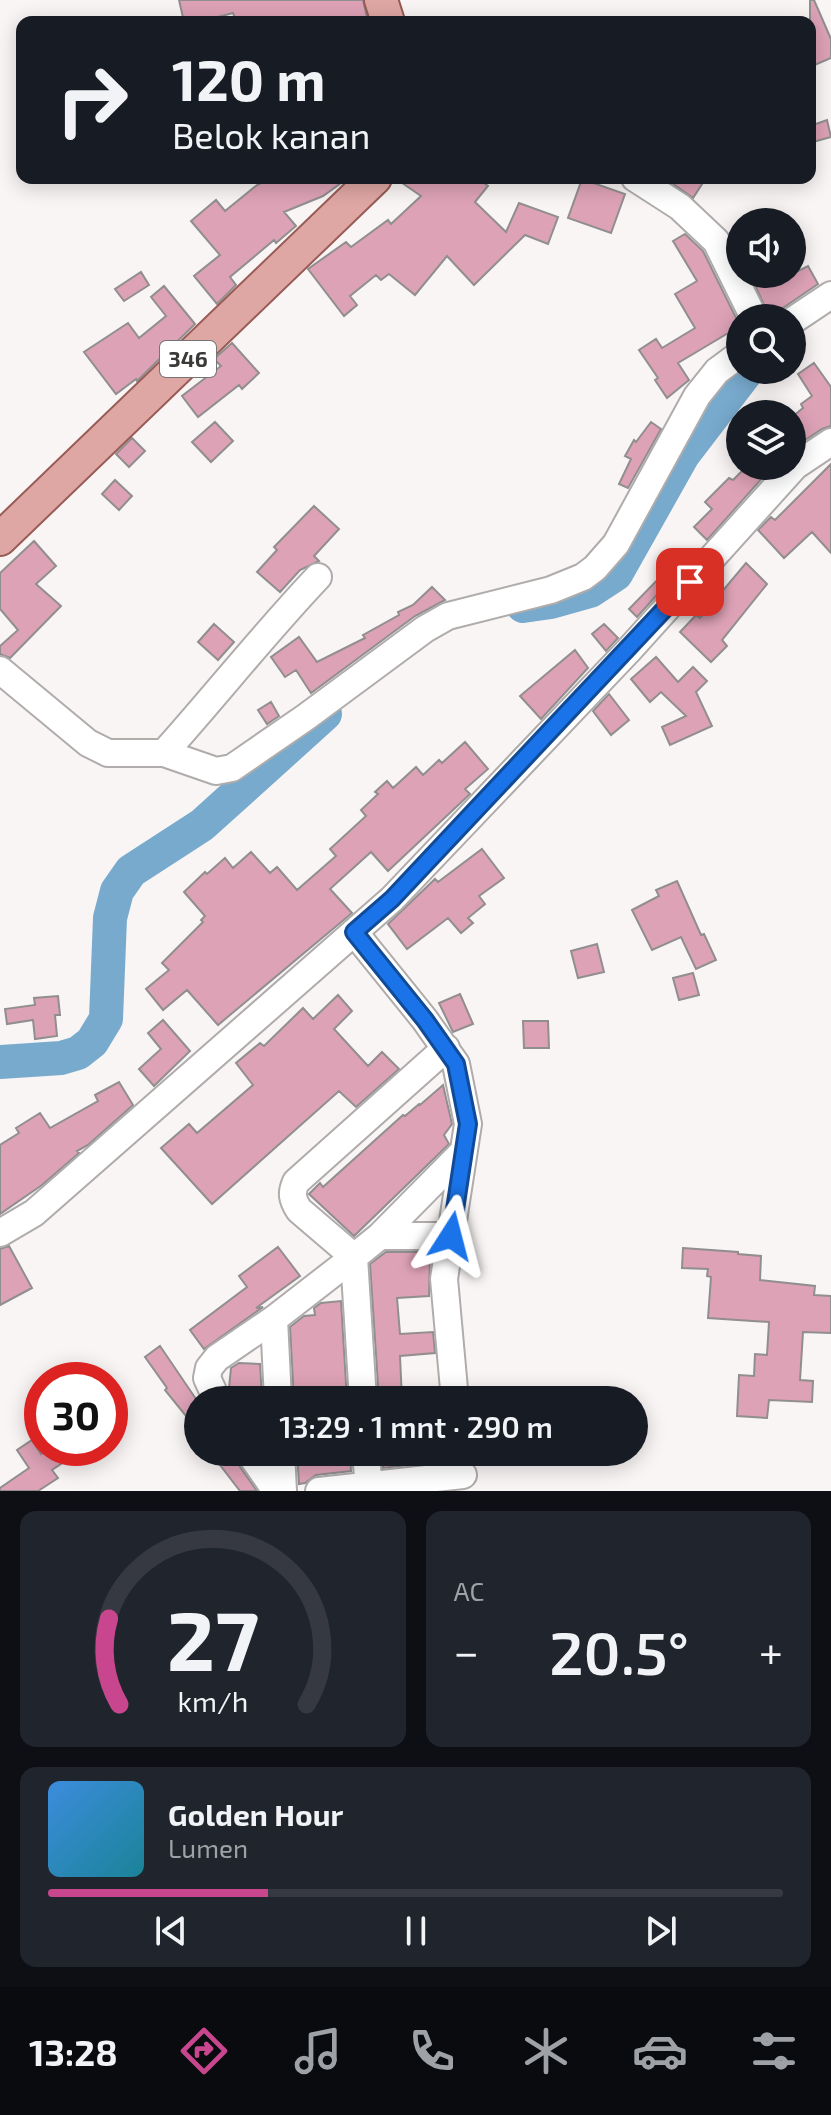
<!DOCTYPE html>
<html lang="id">
<head>
<meta charset="utf-8">
<style>
	body { margin:0; font-family:"Exo 2",sans-serif; background:#20242c; color:#f1f3f6; height:100vh; display:flex; flex-direction:column; font-size:30px; white-space:nowrap }
	* { box-sizing:border-box; margin:0 }
	p { font-size:26px; color:#9ea1a6 }
	.icon { flex:none; width:44px; height:44px; fill:none; stroke:currentColor; stroke-width:2; stroke-linecap:round; stroke-linejoin:round }
	.map { position:relative; height:1491px; overflow:hidden }
	.details { display:flex; flex-direction:column; gap:20px; padding:20px; background:#0d0f14; flex:1 }
	.details>* { flex:none }
	.guide { position:absolute; left:16px; top:16px; width:800px; height:168px; border-radius:16px; box-shadow:0 4px 20px #0003; background:#171b24; color:#f1f3f6; overflow:hidden }
	.buttons { position:absolute; left:726px; top:208px; display:grid; gap:16px }
	.buttons a { display:grid; place-items:center; width:80px; height:80px; border-radius:50%; background:#171b24; box-shadow:0 4px 20px #0003; font-size:40px }
	.speed { position:absolute; left:24px; top:1362px; display:flex; gap:16px; font-size:40px; font-weight:700; text-align:center }
	.speed>* { display:grid; place-content:center; width:104px; height:104px; border-radius:50%; background:#171b24; box-shadow:0 4px 20px #0003; line-height:1 }
	.speed .limit { border:12px solid #d22; background:#fff; color:#111 }
	.pin { position:absolute; display:grid; place-items:center; width:68px; height:68px; color:#fff; margin:-34px; border-radius:16px; box-shadow:0 4px 12px #0006 }
	.me { position:absolute; width:88px; margin:-44px; rotate:9deg; stroke-linejoin:round; filter:drop-shadow(0 0 6px #0008) }
	.turn { display:flex; align-items:center; gap:28px; height:168px; padding:0 24px; font-size:36px }
	.turn .icon { width:104px; height:104px; stroke-width:2.5 }
	.turn b { display:block; font-size:56px; line-height:68px }
	.big { font-size:60px; font-weight:600; line-height:1.1 }
	.details .tile { flex:1; display:flex; flex-direction:column; justify-content:center; gap:12px; min-width:0; padding:0 28px; border-radius:16px; background:#20242c }
	.details .dial { align-items:center; gap:0 }
	.dial svg { height:208px; overflow:visible; fill:none; stroke:#363941; stroke-width:7; stroke-linecap:round; text-anchor:middle }
	.dial text { fill:#f1f3f6; stroke:none }
	.song { display:flex; align-items:center; gap:24px }
	.cover { width:96px; height:96px; border-radius:12px; background:linear-gradient(135deg,hsl(210 70% 55%),hsl(190 70% 35%)) }
	.played { height:8px; border-radius:4px; background:linear-gradient(90deg,#c8468e 30%,#363941 30%) }
	.keys { display:flex; justify-content:space-around; direction:ltr }
	.heat { display:flex; justify-content:space-between; align-items:center; font-size:44px; direction:ltr }
	.details .tiles { flex:1; display:grid; gap:20px; grid-template-columns:1fr 1fr }
	.tile:last-child { grid-column:span 2 }
	.trip { position:absolute; left:184px; top:1386px; width:464px; height:80px; border-radius:40px; background:#171b24; box-shadow:0 4px 20px #0003; font-weight:600; line-height:80px; text-align:center }
	.menu { display:flex; height:128px; justify-content:space-around; align-items:center; background:#090b0e; color:#9ea1a6 }
	.menu .icon { width:56px; height:56px }
	.menu .selected { color:#c8468e }
	.menu b { font-size:36px; color:#f1f3f6 }
	.map>svg:first-child { display:block }
	.lines { fill:none; stroke-linecap:round; stroke-linejoin:round }
	.river { stroke:#78aace; stroke-width:34 }
	.building { fill:#dea2b7; stroke:#918e8f; stroke-width:2 }
	.minor-casing { stroke:#afacab; stroke-width:30 }
	.major-casing { stroke:#985b56; stroke-width:36 }
	.minor { stroke:#fff; stroke-width:26 }
	.major { stroke:#dfa7a3; stroke-width:32 }
	.route-casing { stroke:#114b97; stroke-width:20 }
	.route { stroke:#1a73e8; stroke-width:14 }
	.labels { text-anchor:middle; stroke-width:6; stroke-linejoin:round; paint-order:stroke }
	.shield { fill:#fff; stroke:#767574; stroke-width:2 }
	.shield-label { font-size:22px; font-weight:bold; fill:#3b3a39 }
</style>
</head>
<body>
<div class="map">
<svg width="831" height="1491" viewBox="0 0 831 1491">
	<rect width="100%" height="100%" fill="#f9f5f4"/>
	<g class="lines">
		<path class="river" d="M523,606L551,602L590,591L616,574L683,455L748,370
			M0,1062L61,1058L78,1053L92,1042L106,1019L110,918L117,891L131,871L202,825L325,714"/>
	</g>
	<path class="building" d="M179,0H363L368,22H236L233,13L199,22H184Z
		M810,0H814L831,39V58L810,67Z
		M827,120L831,137L813,142L810,126Z
		M271,178H348L323,196L284,212L296,226L276,243L274,240L230,277L236,285L217,304L194,276L220,255L191,221L216,200L225,211L257,185Z
		M395,178H477L488,186L475,202L506,232L519,203L558,217L548,244L525,235L474,285L447,256L415,295L389,274L381,280L376,275L350,296L357,305L344,316L308,269L346,242L351,247L388,220L391,224L421,196Z
		M665,178H706L693,198Z
		M582,179L625,194L611,233L568,218Z
		M685,234L703,251L740,326V338L735,339L730,332L678,363L689,380L667,398L655,380L658,378L639,350L656,339L662,348L695,328L675,294L697,281L673,241Z
		M808,266L818,284L783,308L777,317L770,318L750,274H772L776,282Z
		M141,272L149,285L124,301L115,289Z
		M164,286L195,324L137,381L136,379L116,394L84,352L128,323L139,338L166,316L151,297Z
		M232,343L259,373L242,389L239,385L198,417L182,396L221,366L214,359Z
		M814,363L831,387V426L822,429L796,446L792,441V417L803,408L801,404L812,396L798,374Z
		M215,422L233,441L211,462L192,442Z
		M651,422L661,429L628,488L619,484L631,459L625,456L634,440L636,442Z
		M132,438L145,451L129,467L116,454Z
		M831,464V553L812,532L784,558L758,530L771,517L775,520Z
		M747,466H773L707,540L694,527L712,509L705,502L729,478L733,480Z
		M115,480L132,496L119,510L102,494Z
		M314,506L339,529L314,556L319,561L300,570L280,592L257,572L277,550L274,547Z
		M34,541L56,566L36,584L61,606L10,658L0,654V646L18,630L0,609V573Z
		M746,563L767,584L722,640L727,646L711,662L680,632L696,615L700,618Z
		M665,572L672,578L637,617L629,609Z
		M432,587L445,600L415,616L311,693L296,670L285,677L271,657L299,637L317,662L365,638L363,635L399,615L398,612L413,605Z
		M214,624L234,642L218,660L198,642Z
		M604,624L618,638L606,651L592,634Z
		M575,650L588,668L541,719L520,696Z
		M656,657L678,682L693,667L707,681L696,692L712,726L670,745L662,727L686,716L661,692L650,702L631,679Z
		M609,694L629,720L611,735L593,711Z
		M271,702L279,716L267,724L258,710Z
		M465,742L488,769L465,789L470,794L388,871L371,852L330,889L352,913L218,1025L187,990L163,1010L146,989L169,970L162,963L203,922L201,920L205,916L184,892L205,872L207,874L225,858L233,868L251,852L270,873L277,867L297,890L336,856L330,849L366,816L361,810L378,794L375,792L387,781L393,788L416,767L423,775L439,760L442,763Z
		M482,849L504,878L479,896L485,904L468,918L473,923L461,933L448,918L407,949L388,924L435,879L438,882Z
		M677,881L701,935L704,934L716,960L696,969L681,937L652,950L632,910L659,896L656,890Z
		M597,944L604,972L578,978L571,951Z
		M693,973L699,995L679,1000L673,978Z
		M460,994L473,1024L453,1032L439,1003Z
		M338,995L352,1011L334,1029L368,1066L382,1052L399,1069L356,1107L339,1091L212,1204L161,1148L189,1124L197,1133L253,1085L236,1063L260,1043L264,1046L303,1008L313,1019Z
		M58,996L60,1015H55L57,1036L35,1039L33,1020L7,1024L5,1009L35,1005L34,998Z
		M163,1020L190,1051L154,1086L139,1069L161,1049L148,1033Z
		M523,1021H548L549,1048H524Z
		M119,1082L133,1105L88,1145L77,1151L79,1153L42,1185L0,1214V1145L19,1133L16,1128L40,1113L50,1128L98,1101L95,1095Z
		M443,1085L452,1124L444,1135L449,1144L354,1236L309,1194L320,1183L323,1187L403,1115L405,1116L419,1104L420,1105Z
		M9,1246L32,1288L0,1305V1249Z
		M278,1247L300,1276L256,1308L263,1307L204,1349L190,1330L247,1287L239,1276Z
		M683,1248L738,1252V1254L761,1256L760,1280L815,1286L814,1295L831,1296V1333L803,1332L800,1380L813,1381L812,1402L769,1400L767,1418L737,1416L739,1375L754,1376L755,1354L767,1355L769,1322L708,1318L711,1277L707,1276L708,1269L682,1268Z
		M386,1252H430L429,1296L397,1298L400,1334L433,1332L435,1353L400,1356L402,1400H379L370,1264Z
		M341,1301L347,1400H294L290,1327L304,1316L315,1315L314,1308L321,1303Z
		M160,1346L198,1402V1431L165,1390L167,1388L145,1357Z
		M239,1363L260,1364L262,1398L232,1396L229,1388L231,1368Z
		M32,1440L41,1454L50,1448H64L70,1458L52,1470L58,1478L38,1491H0V1488L29,1468L17,1450Z
		M210,1452H233L236,1461L257,1491H240Z
		M297,1452H350L351,1471L316,1475L305,1483L299,1484Z
		M382,1452H450V1460L383,1468Z"/>
	<g class="lines">
		<defs>
			<path id="minor" d="M635,178L680,207L716,241L754,318
				M792,321L831,295
				M0,670L88,743L108,753H164L216,771L232,768L306,717L425,629L448,616L551,590L583,577L595,568L616,544L697,396L717,371L740,354
				M164,753C216,695 264,634 318,577
				M354,932L425,1020L456,1064L468,1124L444,1279L455,1400
				M0,1233L34,1213L392,899L629,650L795,466L831,442
				M380,1236H451
				M274,1319L278,1400
				M217,1400L207,1378L209,1368L217,1358L274,1319L354,1257L299,1210C292,1199 291,1193 296,1182L446,1048
				M363,1400L354,1257L380,1236L463,1152
				M249,1452L276,1491
				M281,1452L283,1491
				M366,1452L369,1491
				M319,1491L463,1475"/>
			<path id="major" d="M381,0L388,22
				M0,539L375,178"/>
		</defs>
		<use href="#minor" class="minor-casing"/>
		<use href="#major" class="major-casing"/>
		<use href="#minor" class="minor"/>
		<use href="#major" class="major"/>
	</g>
	<g class="lines">
		<defs>
			<path id="route" d="M451,1236L468,1124L456,1064L425,1020L354,932L392,899L690,582"/>
		</defs>
		<use href="#route" class="route-casing"/>
		<use href="#route" class="route"/>
	</g>
	<g class="labels">
		<rect class="shield" x="160" y="341" width="56" height="36" rx="6"/>
		<g class="shield-label">
			<text x="188" y="367">346</text>
		</g>
	</g>
</svg>
<div class="buttons">
<a><svg class="icon" aria-label="sound" viewBox="0 0 24 24"><path d="M4 9h4l5-4v14l-5-4H4zM17 9q2 3 0 6"/></svg></a>
<a><svg class="icon" aria-label="search" viewBox="0 0 24 24"><circle cx="10" cy="10" r="6"/><path d="M15 15l6 6"/></svg></a>
<a><svg class="icon" aria-label="layers" viewBox="0 0 24 24"><path d="M12 4l9 5-9 5-9-5zM3 14l9 5 9-5"/></svg></a>
</div>
<div class="speed"><div class="limit">30</div></div>
<div class="pin" style="left:690px;top:582px;background:#d93025"><svg class="icon" aria-label="arrive" viewBox="0 0 24 24"><path d="M6 21V4h12l-3 4 3 4H6"/></svg></div>
<svg class="me" style="left:451px;top:1236px" viewBox="-20 -20 40 40"><path d="M0-17L14 15 0 8-14 15z" fill="#1a73e8" stroke="#fff" stroke-width="4"/></svg>
<div class="trip">13:29 · 1 mnt · 290 m</div>
<div class="guide">
<div class="turn"><svg class="icon" aria-label="right" viewBox="0 0 24 24"><path d="M7 20v-9h11M14 6l5 5-5 5"/></svg><div><b>120 m</b>Belok kanan</div></div>
</div>
</div>
<section class="details">
<div class="tiles">
<div class="tile dial"><svg viewBox="0 0 100 80">
<path d="M14 69A42 42 0 1 1 86 69"/>
<path d="M14 69A42 42 0 0 1 10 36" stroke="#c8468e"/>
<text x="50" y="56" font-size="32" font-weight="700">27</text>
<text x="50" y="72" font-size="11">km/h</text>
</svg></div>
<div class="tile"><p>AC</p>
<div class="heat"><a>−</a><b class="big">20.5°</b><a>+</a></div>
</div>
<div class="tile">
<div class="song"><i class="cover"></i><div><b>Golden Hour</b><p>Lumen</p></div></div>
<div class="played"></div>
<div class="keys"><svg class="icon" aria-label="previous" viewBox="0 0 24 24"><path d="M18 5L8 12l10 7zM5 5v14"/></svg><svg class="icon" aria-label="pause" viewBox="0 0 24 24"><path d="M8 5v14M16 5v14"/></svg><svg class="icon" aria-label="next" viewBox="0 0 24 24"><path d="M6 5l10 7-10 7zM19 5v14"/></svg></div>
</div>
</div>
</section>
<nav class="menu">
<b>13:28</b>
<svg class="icon selected" aria-label="directions" viewBox="0 0 24 24"><path d="M12 3l9 9-9 9-9-9zM9 14v-3h6M13 9l2 2-2 2"/></svg>
<svg class="icon" aria-label="music" viewBox="0 0 24 24"><path d="M9 18V5l10-2v13"/><circle cx="6" cy="18" r="3"/><circle cx="16" cy="16" r="3"/></svg>
<svg class="icon" aria-label="phone" viewBox="0 0 24 24"><path d="M5 4h4l2 5-3 2q2 4 5 5l2-3 5 2v4C11 20 4 13 5 4z"/></svg>
<svg class="icon" aria-label="climate" viewBox="0 0 24 24"><path d="M12 3v18M4 7l16 10M4 17L20 7"/></svg>
<svg class="icon" aria-label="car" viewBox="0 0 24 24"><path d="M5 17H2v-5l4-1 3-4h7l3 4 3 1v5h-3M9 17h6M6 11h13"/><circle cx="7" cy="17" r="2"/><circle cx="17" cy="17" r="2"/></svg>
<svg class="icon" aria-label="filters" viewBox="0 0 24 24"><path d="M4 7h16M4 17h16"/><circle cx="9" cy="7" r="2"/><circle cx="15" cy="17" r="2"/></svg>
</nav>
</body>
</html>
